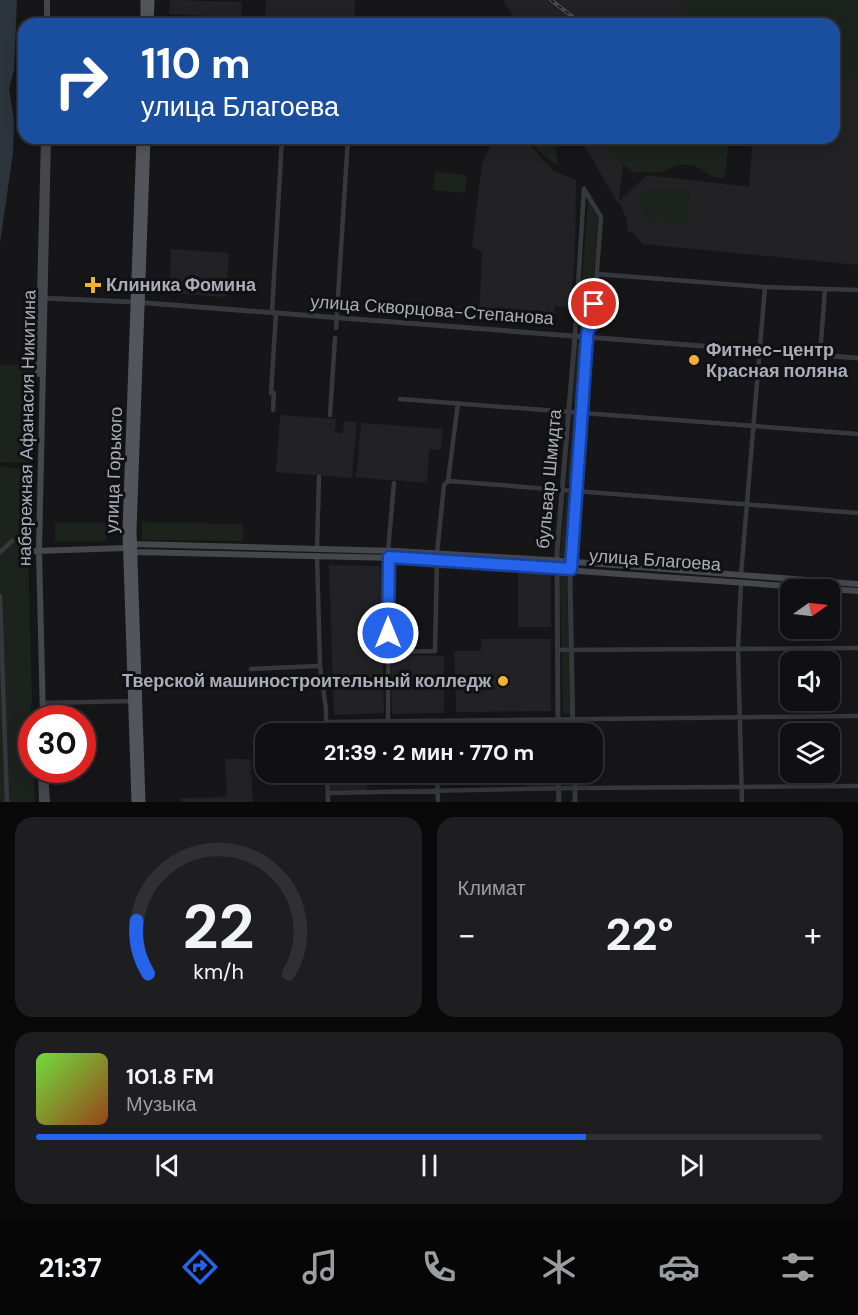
<!DOCTYPE html>
<html lang="ru">
<head>
<meta charset="utf-8">
<style>
	body { margin:0; font-family:"DM Sans",sans-serif; background:#1e1e20; color:#f1f3f6; height:100vh; display:flex; flex-direction:column; font-size:22px; white-space:nowrap }
	* { box-sizing:border-box; margin:0 }
	p { font-size:20px; color:#9c9d9f }
	.icon { flex:none; width:33px; height:33px; fill:none; stroke:currentColor; stroke-width:2; stroke-linecap:round; stroke-linejoin:round }
	.map { position:relative; height:802px; overflow:hidden }
	.panel { display:flex; flex-direction:column; gap:15px; padding:15px; background:#09090a; flex:1 }
	.panel>* { flex:none }
	.top-card { position:absolute; left:18px; top:18px; width:822px; height:126px; border-radius:18px; box-shadow:0 3px 15px #0003,0 0 0 2px #303032; background:#1a4fa0; color:#fff; overflow:hidden }
	.needle { width:39px; rotate:76deg }
	.fabs { position:absolute; left:780px; top:579px; display:grid; gap:12px }
	.fabs a { display:grid; place-items:center; width:60px; height:60px; border-radius:12px; background:#101012; box-shadow:0 3px 15px #0003,0 0 0 2px #303032; font-size:30px }
	.speed { position:absolute; left:18px; top:705px; display:flex; gap:12px; font-size:30px; font-weight:700; text-align:center }
	.speed>* { display:grid; place-content:center; width:78px; height:78px; border-radius:50%; background:#101012; box-shadow:0 3px 15px #0003,0 0 0 2px #303032; line-height:1 }
	.speed .limit { border:9px solid #d22; background:#fff; color:#111 }
	.pin { position:absolute; display:grid; place-items:center; width:51px; height:51px; color:#fff; margin:-26px; border:3px solid #fff; border-radius:50%; box-shadow:0 2px 6px #0007 }
	.me { position:absolute; width:66px; margin:-33px; rotate:0deg; stroke-linejoin:round; filter:drop-shadow(0 0 4px #0008) }
	.turn { display:flex; align-items:center; gap:21px; height:126px; padding:0 24px; font-size:27px }
	.turn .icon { width:78px; height:78px; stroke-width:2.5 }
	.turn b { display:block; font-size:42px; line-height:51px }
	.big { font-size:45px; font-weight:700; line-height:1.1 }
	.panel .tile { flex:1; display:flex; flex-direction:column; justify-content:center; gap:9px; min-width:0; padding:0 21px; border-radius:18px; background:#1e1e20 }
	.panel .dial { align-items:center; gap:0 }
	.dial svg { height:156px; overflow:visible; fill:none; stroke:#303032; stroke-width:7; stroke-linecap:round; text-anchor:middle }
	.dial text { fill:#f1f3f6; stroke:none }
	.song { display:flex; align-items:center; gap:18px }
	.cover { width:72px; height:72px; border-radius:9px; background:linear-gradient(135deg,hsl(100 70% 55%),hsl(20 70% 35%)) }
	.played { height:6px; border-radius:3px; background:linear-gradient(90deg,#2563eb 70%,#303032 70%) }
	.keys { display:flex; justify-content:space-around; direction:ltr }
	.heat { display:flex; justify-content:space-between; align-items:center; font-size:33px; direction:ltr }
	.panel .tiles { flex:1; display:grid; gap:15px; grid-template-columns:1fr 1fr }
	.tile:last-child { grid-column:span 2 }
	.trip { position:absolute; left:255px; top:723px; width:348px; height:60px; border-radius:18px; background:#101012; box-shadow:0 3px 15px #0003,0 0 0 2px #303032; font-weight:700; line-height:60px; text-align:center }
	.tabs { display:flex; height:96px; justify-content:space-around; align-items:center; background:#060607; color:#9c9d9f }
	.tabs .icon { width:42px; height:42px }
	.tabs .active { color:#2563eb }
	.tabs b { font-size:27px; color:#f1f3f6 }
	.map>svg:first-child { display:block }
	.built { fill:#222225 }
	.green { fill:#1c231d }
	.water { fill:#2c353c }
	.lines { fill:none; stroke-linecap:round; stroke-linejoin:round }
	.minor { stroke:#37383d; stroke-width:4.5 }
	.tertiary { stroke:#37383d; stroke-width:5 }
	.secondary { stroke:#45474d; stroke-width:6 }
	.primary { stroke:#53555c; stroke-width:7 }
	.rail-casing { stroke:#4a4c52; stroke-width:4 }
	.rail { stroke:#111113; stroke-width:1.5; stroke-dasharray:4.5; stroke-linecap:butt }
	.route-casing { stroke:#184099; stroke-width:15 }
	.route { stroke:#2563eb; stroke-width:10 }
	.poi-dot { fill:#f2b134; stroke:#111113; stroke-width:2 }
	.labels { text-anchor:middle; stroke-width:6; stroke-linejoin:round; paint-order:stroke }
	.poi-label { font-size:18px; font-weight:bold; fill:#a8adb8; stroke:#111113; text-anchor:start }
	.street-label { font-size:18px; fill:#a8adb8; stroke:#111113 }
</style>
</head>
<body>
<div class="map">
<svg width="858" height="802" viewBox="0 0 858 802">
	<rect width="100%" height="100%" fill="#161618"/>
	<path class="built" d="M170,0L242,2L241,18L169,14Z
		M266,0H355L354,24L265,23Z
		M503,0H858V265L643,244L633,232L628,233L627,219L619,202H617L580,138H626L619,201L647,175L749,187L753,138H834V24H517Z
		M494,138H524L552,170L576,180L575,256L570,308L555,306L553,325L479,321L482,252L472,246L482,163Z
		M171,249L229,253L226,297L169,293Z
		M280,415L336,419L335,432L343,433L344,421L357,422L352,478L276,472Z
		M361,423L443,429L441,450L429,449L427,483L356,477Z
		M329,565L380,566L384,713L334,715Z
		M518,571L551,574V627H518Z
		M481,639H551V711L456,712L454,651H481Z
		M391,655L444,656V713L392,714Z
		M225,759H251L253,802H181V798L227,797Z
		M330,773H366L367,790L330,791Z
		M524,773H554V786H524Z"/>
	<path class="green" d="M673,0H858V78L834,77V24H702Z
		M528,138H559L555,145L558,166L539,152Z
		M607,138H729L726,169L723,178C708,178 705,168 692,165C680,162 670,169 659,172C652,173 643,172 635,173L610,156Z
		M435,172L467,175L465,193L433,190Z
		M656,189L691,191L688,225L641,219L646,215L636,199L646,192Z
		M588,200L598,219L590,322L587,327L581,326L579,322Z
		M577,342L584,343L580,404L573,403Z
		M33,364L30,463L0,462V365Z
		M573,413H579L574,483H567Z
		M0,467L30,469L28,561L32,701L30,713L32,770H33L35,802H0Z
		M566,495H574L568,556H560Z
		M142,522L243,524V541L142,540Z
		M55,523H106V541H55Z
		M560,574L567,575L570,714L563,713Z"/>
	<path class="water" d="M0,0H17L14,70L9,89L14,120L13,153L0,243Z"/>
	<g class="lines">
		<path class="minor" d="M584,189L601,217L593,323L587,330V337
			M597,274L765,287L858,290
			M272,312L282,138
			M336,328L348,138
			M575,336L584,189
			M820,355L825,289
			M400,399L858,434
			M273,410L274,393H271L276,313
			M330,415L335,338
			M448,481L858,513
			M317,548L319,477
			M388,551L394,483
			M0,552L12,541
			M437,553L444,485L448,481L458,403
			M317,555L320,666L326,709V734
			M741,575L765,287
			M741,582L738,649L742,802
			M0,596L7,802
			M558,650L858,648
			M388,652L435,651L437,560
			M251,669L320,666
			M43,703L133,701
			M436,721L437,734
			M326,722L858,716
			M388,722L389,557
			M327,772L328,802
			M437,772L438,802
			M328,793L575,788L858,786"/>
		<path class="tertiary" d="M41,298L134,302L858,358
			M558,734L557,552L575,336
			M573,734L570,578L587,337
			M558,772L559,802
			M575,772V802"/>
		<path class="secondary" d="M47,24V0
			M38,374L44,138
			M130,550L134,552L396,558L858,591
			M35,551L126,548L133,544L396,551L550,560L858,584
			M43,718L39,551L48,138
			M41,770L42,802
			M45,770L47,802"/>
		<path class="primary" d="M144,24V0
			M150,24L151,0
			M135,802L126,531L140,138
			M142,802L133,531L147,138"/>
		<defs>
			<path id="rail" d="M551,0L582,24
				M834,79H840"/>
		</defs>
		<use href="#rail" class="rail-casing"/>
		<use href="#rail" class="rail"/>
	</g>
	<g class="lines">
		<defs>
			<path id="route" d="M388,633L389,557L571,569L587,337L588,330L593,323L594,304"/>
		</defs>
		<use href="#route" class="route-casing"/>
		<use href="#route" class="route"/>
	</g>
	<g class="poi-dot">
		<path d="M90 276h6v6h6v6h-6v6h-6v-6h-6v-6h6z"/>
		<circle cx="694" cy="360" r="6"/>
		<circle cx="503" cy="681" r="6"/>
	</g>
	<g class="labels">
		<g class="poi-label">
			<text x="106" y="291">Клиника Фомина</text>
			<text x="706" y="356">Фитнес-центр<tspan x="706" dy="21">Красная поляна</tspan></text>
			<text x="491" y="687" text-anchor="end">Тверской машиностроительный колледж</text>
		</g>
		<g class="street-label">
			<text transform="translate(432 310) rotate(4)" y="6">улица Скворцова-Степанова</text>
			<text transform="translate(27 428) rotate(-89)" y="6">набережная Афанасия Никитина</text>
			<text transform="translate(114 470) rotate(-88)" y="6">улица Горького</text>
			<text transform="translate(549 479) rotate(-85)" y="6">бульвар Шмидта</text>
			<text transform="translate(655 560) rotate(4)" y="6">улица Благоева</text>
		</g>
	</g>
</svg>
<div class="fabs">
<a><svg class="needle" viewBox="-14 -14 28 28"><path d="M0-13l5 13h-10z" fill="#e53935"/><path d="M0 13l5-13h-10z" fill="#9c9d9f"/></svg></a>
<a><svg class="icon" aria-label="sound" viewBox="0 0 24 24"><path d="M4 9h4l5-4v14l-5-4H4zM17 9q2 3 0 6"/></svg></a>
<a><svg class="icon" aria-label="layers" viewBox="0 0 24 24"><path d="M12 4l9 5-9 5-9-5zM3 14l9 5 9-5"/></svg></a>
</div>
<div class="speed"><div class="limit">30</div></div>
<div class="pin" style="left:594px;top:304px;background:#d93025"><svg class="icon" aria-label="arrive" viewBox="0 0 24 24"><path d="M6 21V4h12l-3 4 3 4H6"/></svg></div>
<svg class="me" style="left:388px;top:633px" viewBox="-20 -20 40 40"><circle r="17" fill="#2563eb" stroke="#fff" stroke-width="3"/><path d="M0-11L8 9 0 5-8 9z" fill="#fff"/></svg>
<div class="trip">21:39 · 2 мин · 770 m</div>
<div class="top-card">
<div class="turn"><svg class="icon" aria-label="right" viewBox="0 0 24 24"><path d="M7 20v-9h11M14 6l5 5-5 5"/></svg><div><b>110 m</b>улица Благоева</div></div>
</div>
</div>
<section class="panel">
<div class="tiles">
<div class="tile dial"><svg viewBox="0 0 100 80">
<path d="M14 69A42 42 0 1 1 86 69"/>
<path d="M14 69A42 42 0 0 1 8 42" stroke="#2563eb"/>
<text x="50" y="56" font-size="32" font-weight="700">22</text>
<text x="50" y="72" font-size="11">km/h</text>
</svg></div>
<div class="tile"><p>Климат</p>
<div class="heat"><a>−</a><b class="big">22°</b><a>+</a></div>
</div>
<div class="tile">
<div class="song"><i class="cover"></i><div><b>101.8 FM</b><p>Музыка</p></div></div>
<div class="played"></div>
<div class="keys"><svg class="icon" aria-label="previous" viewBox="0 0 24 24"><path d="M18 5L8 12l10 7zM5 5v14"/></svg><svg class="icon" aria-label="pause" viewBox="0 0 24 24"><path d="M8 5v14M16 5v14"/></svg><svg class="icon" aria-label="next" viewBox="0 0 24 24"><path d="M6 5l10 7-10 7zM19 5v14"/></svg></div>
</div>
</div>
</section>
<nav class="tabs">
<b>21:37</b>
<svg class="icon active" aria-label="directions" viewBox="0 0 24 24"><path d="M12 3l9 9-9 9-9-9zM9 14v-3h6M13 9l2 2-2 2"/></svg>
<svg class="icon" aria-label="music" viewBox="0 0 24 24"><path d="M9 18V5l10-2v13"/><circle cx="6" cy="18" r="3"/><circle cx="16" cy="16" r="3"/></svg>
<svg class="icon" aria-label="phone" viewBox="0 0 24 24"><path d="M5 4h4l2 5-3 2q2 4 5 5l2-3 5 2v4C11 20 4 13 5 4z"/></svg>
<svg class="icon" aria-label="climate" viewBox="0 0 24 24"><path d="M12 3v18M4 7l16 10M4 17L20 7"/></svg>
<svg class="icon" aria-label="car" viewBox="0 0 24 24"><path d="M5 17H2v-5l4-1 3-4h7l3 4 3 1v5h-3M9 17h6M6 11h13"/><circle cx="7" cy="17" r="2"/><circle cx="17" cy="17" r="2"/></svg>
<svg class="icon" aria-label="filters" viewBox="0 0 24 24"><path d="M4 7h16M4 17h16"/><circle cx="9" cy="7" r="2"/><circle cx="15" cy="17" r="2"/></svg>
</nav>
</body>
</html>
